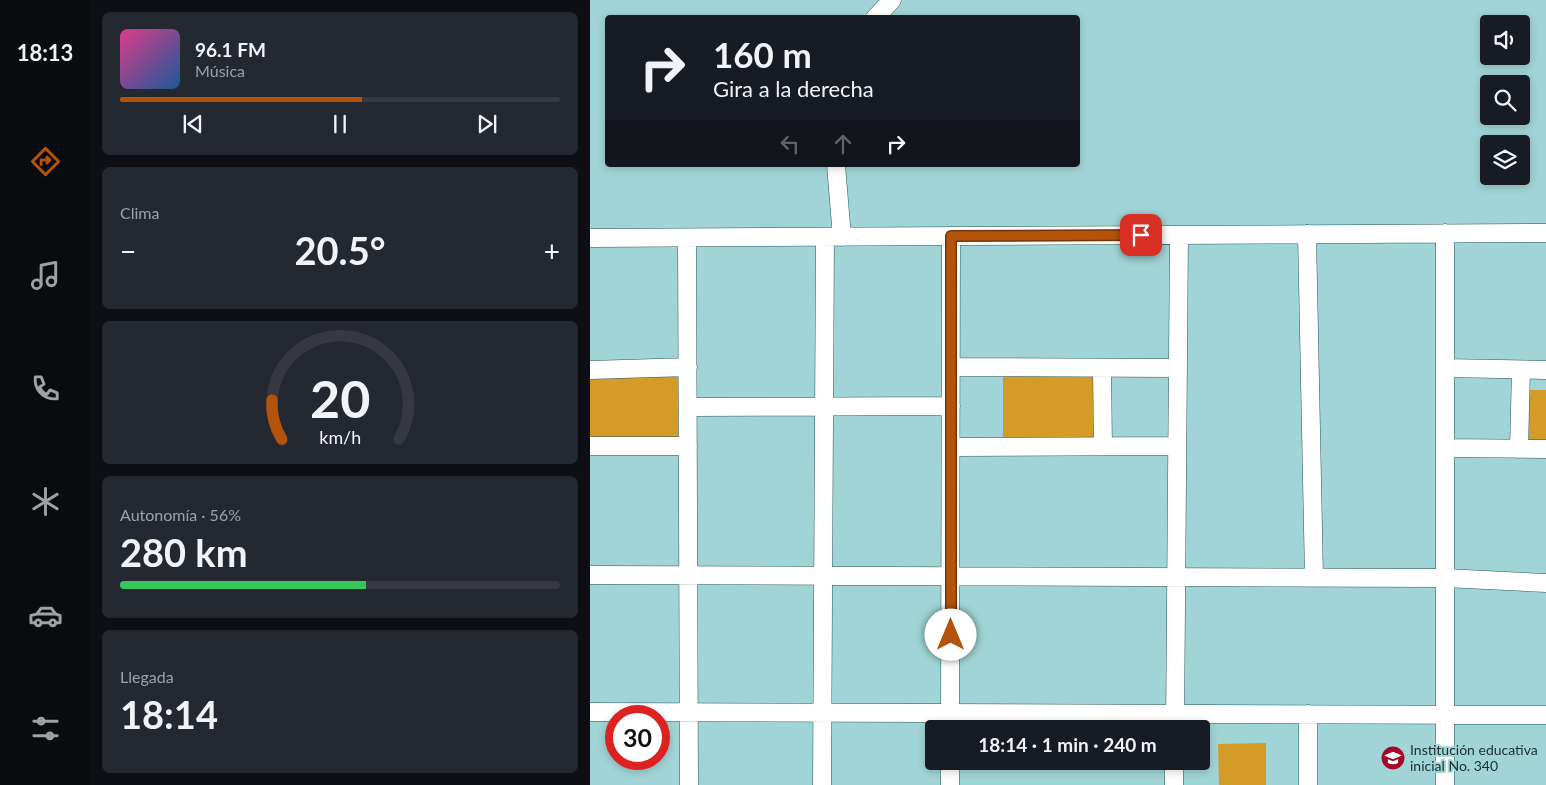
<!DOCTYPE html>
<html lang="es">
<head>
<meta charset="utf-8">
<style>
	body { margin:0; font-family:Lato,sans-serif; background:#242831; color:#f1f3f6; height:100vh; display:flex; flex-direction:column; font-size:19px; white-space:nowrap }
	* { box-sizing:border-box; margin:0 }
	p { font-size:16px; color:#9ea1a6 }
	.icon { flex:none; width:28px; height:28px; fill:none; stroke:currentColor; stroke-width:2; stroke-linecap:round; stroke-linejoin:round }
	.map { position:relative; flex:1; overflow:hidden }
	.side { display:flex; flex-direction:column; gap:12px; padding:12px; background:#0d0f14; width:500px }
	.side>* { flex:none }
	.top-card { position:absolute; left:15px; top:15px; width:475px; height:152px; border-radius:5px; box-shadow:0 2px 8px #0003; background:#171b24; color:#f1f3f6; overflow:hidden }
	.controls { position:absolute; left:890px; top:15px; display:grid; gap:10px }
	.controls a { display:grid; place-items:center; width:50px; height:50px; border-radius:5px; background:#171b24; box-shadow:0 2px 8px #0003; font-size:25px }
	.speed { position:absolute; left:15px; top:705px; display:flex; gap:10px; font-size:25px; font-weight:700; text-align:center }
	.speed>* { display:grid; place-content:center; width:65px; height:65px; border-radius:50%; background:#171b24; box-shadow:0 2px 8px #0003; line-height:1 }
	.speed .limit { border:8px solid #d22; background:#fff; color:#111 }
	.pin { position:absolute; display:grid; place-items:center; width:42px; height:42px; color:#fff; margin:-21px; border-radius:10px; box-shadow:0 2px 8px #0006 }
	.me { position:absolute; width:55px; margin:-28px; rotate:0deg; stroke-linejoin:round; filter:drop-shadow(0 0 4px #0008) }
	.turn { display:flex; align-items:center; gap:18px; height:105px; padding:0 25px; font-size:22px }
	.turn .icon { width:65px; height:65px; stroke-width:2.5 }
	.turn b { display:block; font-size:35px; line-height:42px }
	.lanes { display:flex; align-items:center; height:48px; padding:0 25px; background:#0003; justify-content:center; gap:25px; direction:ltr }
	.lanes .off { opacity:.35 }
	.big { font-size:38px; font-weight:700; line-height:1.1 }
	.side .card { flex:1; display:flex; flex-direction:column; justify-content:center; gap:8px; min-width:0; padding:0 18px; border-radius:8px; background:#242831 }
	.side .dial { align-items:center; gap:0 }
	.dial svg { height:130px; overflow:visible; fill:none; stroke:#363941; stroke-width:7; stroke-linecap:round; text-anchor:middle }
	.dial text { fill:#f1f3f6; stroke:none }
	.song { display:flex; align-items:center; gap:15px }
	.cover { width:60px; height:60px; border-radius:8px; background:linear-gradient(135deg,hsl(330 70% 55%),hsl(210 70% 35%)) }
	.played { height:5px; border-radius:2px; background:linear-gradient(90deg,#b45309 55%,#363941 55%) }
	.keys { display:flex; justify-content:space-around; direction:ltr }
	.heat { display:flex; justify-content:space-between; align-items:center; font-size:28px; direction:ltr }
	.charge { height:8px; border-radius:4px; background:linear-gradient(90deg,#34c759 56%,#363941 0) }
	.trip { position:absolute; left:335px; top:720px; width:285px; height:50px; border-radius:5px; background:#171b24; box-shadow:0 2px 8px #0003; font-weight:700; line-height:50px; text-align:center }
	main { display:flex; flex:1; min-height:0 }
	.tabs { display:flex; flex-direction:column; width:90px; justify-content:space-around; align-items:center; background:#090b0e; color:#9ea1a6 }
	.tabs .icon { width:35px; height:35px }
	.tabs .selected { color:#b45309 }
	.tabs b { font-size:22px; color:#f1f3f6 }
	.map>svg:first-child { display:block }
	.green { fill:#d49c27 }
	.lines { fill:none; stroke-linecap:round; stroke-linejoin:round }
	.minor-casing { stroke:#26575a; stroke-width:19 }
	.minor { stroke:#fff; stroke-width:18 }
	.route-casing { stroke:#753606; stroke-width:12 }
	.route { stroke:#b45309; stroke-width:9 }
	.labels { text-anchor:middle; stroke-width:4; stroke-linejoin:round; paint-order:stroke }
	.poi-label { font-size:14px; fill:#1a2e2f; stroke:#a1d4d6; text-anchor:start }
</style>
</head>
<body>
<main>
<nav class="tabs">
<b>18:13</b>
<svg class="icon selected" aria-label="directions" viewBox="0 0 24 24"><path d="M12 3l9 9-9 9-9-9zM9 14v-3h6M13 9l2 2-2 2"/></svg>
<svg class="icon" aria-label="music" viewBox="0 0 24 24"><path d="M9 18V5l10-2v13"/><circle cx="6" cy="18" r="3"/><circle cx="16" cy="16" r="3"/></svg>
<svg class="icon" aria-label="phone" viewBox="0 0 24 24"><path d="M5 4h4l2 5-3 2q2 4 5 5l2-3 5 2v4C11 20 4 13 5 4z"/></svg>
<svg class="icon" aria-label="climate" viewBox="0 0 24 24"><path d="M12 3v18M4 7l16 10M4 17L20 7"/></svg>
<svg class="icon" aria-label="car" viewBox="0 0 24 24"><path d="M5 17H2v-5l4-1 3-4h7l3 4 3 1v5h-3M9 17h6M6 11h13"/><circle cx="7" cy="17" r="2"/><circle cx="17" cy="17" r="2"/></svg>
<svg class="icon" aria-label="filters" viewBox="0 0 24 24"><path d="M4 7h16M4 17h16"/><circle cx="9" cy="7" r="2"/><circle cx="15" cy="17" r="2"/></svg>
</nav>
<section class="side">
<div class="card">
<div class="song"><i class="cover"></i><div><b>96.1 FM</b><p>Música</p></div></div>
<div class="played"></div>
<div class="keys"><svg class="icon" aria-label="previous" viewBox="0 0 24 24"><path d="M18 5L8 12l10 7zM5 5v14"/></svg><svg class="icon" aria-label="pause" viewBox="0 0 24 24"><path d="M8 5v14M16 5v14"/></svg><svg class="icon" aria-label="next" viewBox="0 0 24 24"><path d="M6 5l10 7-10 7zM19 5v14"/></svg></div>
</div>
<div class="card"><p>Clima</p>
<div class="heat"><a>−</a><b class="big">20.5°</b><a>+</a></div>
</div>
<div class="card dial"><svg viewBox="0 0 100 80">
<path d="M14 69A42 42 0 1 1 86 69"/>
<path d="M14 69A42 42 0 0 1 8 45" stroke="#b45309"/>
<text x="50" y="56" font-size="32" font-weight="700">20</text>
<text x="50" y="72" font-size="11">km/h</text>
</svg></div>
<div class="card"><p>Autonomía · 56%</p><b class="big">280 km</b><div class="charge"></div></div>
<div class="card"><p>Llegada</p><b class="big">18:14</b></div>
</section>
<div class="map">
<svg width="956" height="785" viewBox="0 0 956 785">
	<rect width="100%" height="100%" fill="#a1d4d6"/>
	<path class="green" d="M0,375L92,377L93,437H0Z
		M507,375V440L413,438V376Z
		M939,390H956V445H939Z
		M676,743V785H629L628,744Z"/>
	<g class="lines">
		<defs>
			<path id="minor" d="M285,18L302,0
				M246,165L252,237
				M855,233V785
				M717,234L724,577
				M0,238L956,233
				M97,238L99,785
				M361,367L588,368
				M512,368L513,446
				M855,368L956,370
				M0,370L98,367
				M98,407L361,406
				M0,446H98
				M361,447L587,446
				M855,448L956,449
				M929,449L931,370
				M0,575L855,578L956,583
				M0,712L956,715
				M718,714V785
				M360,729L361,236
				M585,729L589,235
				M232,785L235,237
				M360,785V761
				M584,785V761"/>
		</defs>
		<use href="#minor" class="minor-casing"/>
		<use href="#minor" class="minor"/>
	</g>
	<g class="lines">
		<defs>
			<path id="route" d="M361,635V236L551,235"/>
		</defs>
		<use href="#route" class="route-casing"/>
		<use href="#route" class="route"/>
	</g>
	<defs>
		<symbol id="school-disc" viewBox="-11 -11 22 22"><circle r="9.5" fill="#a40729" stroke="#a1d4d6"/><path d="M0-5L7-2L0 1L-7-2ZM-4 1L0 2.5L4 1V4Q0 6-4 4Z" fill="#fff"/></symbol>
	</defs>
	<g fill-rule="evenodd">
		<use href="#school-disc" x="789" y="744" width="28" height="28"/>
	</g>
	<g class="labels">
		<g class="poi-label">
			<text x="820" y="755">Institución educativa<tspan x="820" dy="16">inicial No. 340</tspan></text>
		</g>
	</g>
</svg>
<div class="controls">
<a><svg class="icon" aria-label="sound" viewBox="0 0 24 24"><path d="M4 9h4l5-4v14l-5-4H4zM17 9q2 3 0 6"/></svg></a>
<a><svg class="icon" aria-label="search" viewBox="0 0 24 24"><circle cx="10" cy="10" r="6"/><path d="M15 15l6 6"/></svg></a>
<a><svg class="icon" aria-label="layers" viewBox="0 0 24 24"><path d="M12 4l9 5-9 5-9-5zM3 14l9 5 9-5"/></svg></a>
</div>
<div class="speed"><div class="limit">30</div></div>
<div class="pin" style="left:551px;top:235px;background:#d93025"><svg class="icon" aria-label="arrive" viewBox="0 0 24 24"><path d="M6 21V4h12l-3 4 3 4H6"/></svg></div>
<svg class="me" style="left:361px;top:635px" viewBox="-20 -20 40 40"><circle r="19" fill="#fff"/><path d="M0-13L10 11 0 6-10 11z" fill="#b45309"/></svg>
<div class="trip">18:14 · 1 min · 240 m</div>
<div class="top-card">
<div class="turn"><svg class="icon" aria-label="right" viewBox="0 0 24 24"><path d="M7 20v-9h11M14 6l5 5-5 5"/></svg><div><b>160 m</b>Gira a la derecha</div></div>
<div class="lanes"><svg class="icon off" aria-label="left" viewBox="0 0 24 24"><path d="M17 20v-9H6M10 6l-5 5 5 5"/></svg><svg class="icon off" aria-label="ahead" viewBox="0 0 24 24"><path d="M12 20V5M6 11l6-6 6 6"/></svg><svg class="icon" aria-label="right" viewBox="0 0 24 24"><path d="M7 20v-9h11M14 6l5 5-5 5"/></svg></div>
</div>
</div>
</main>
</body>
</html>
